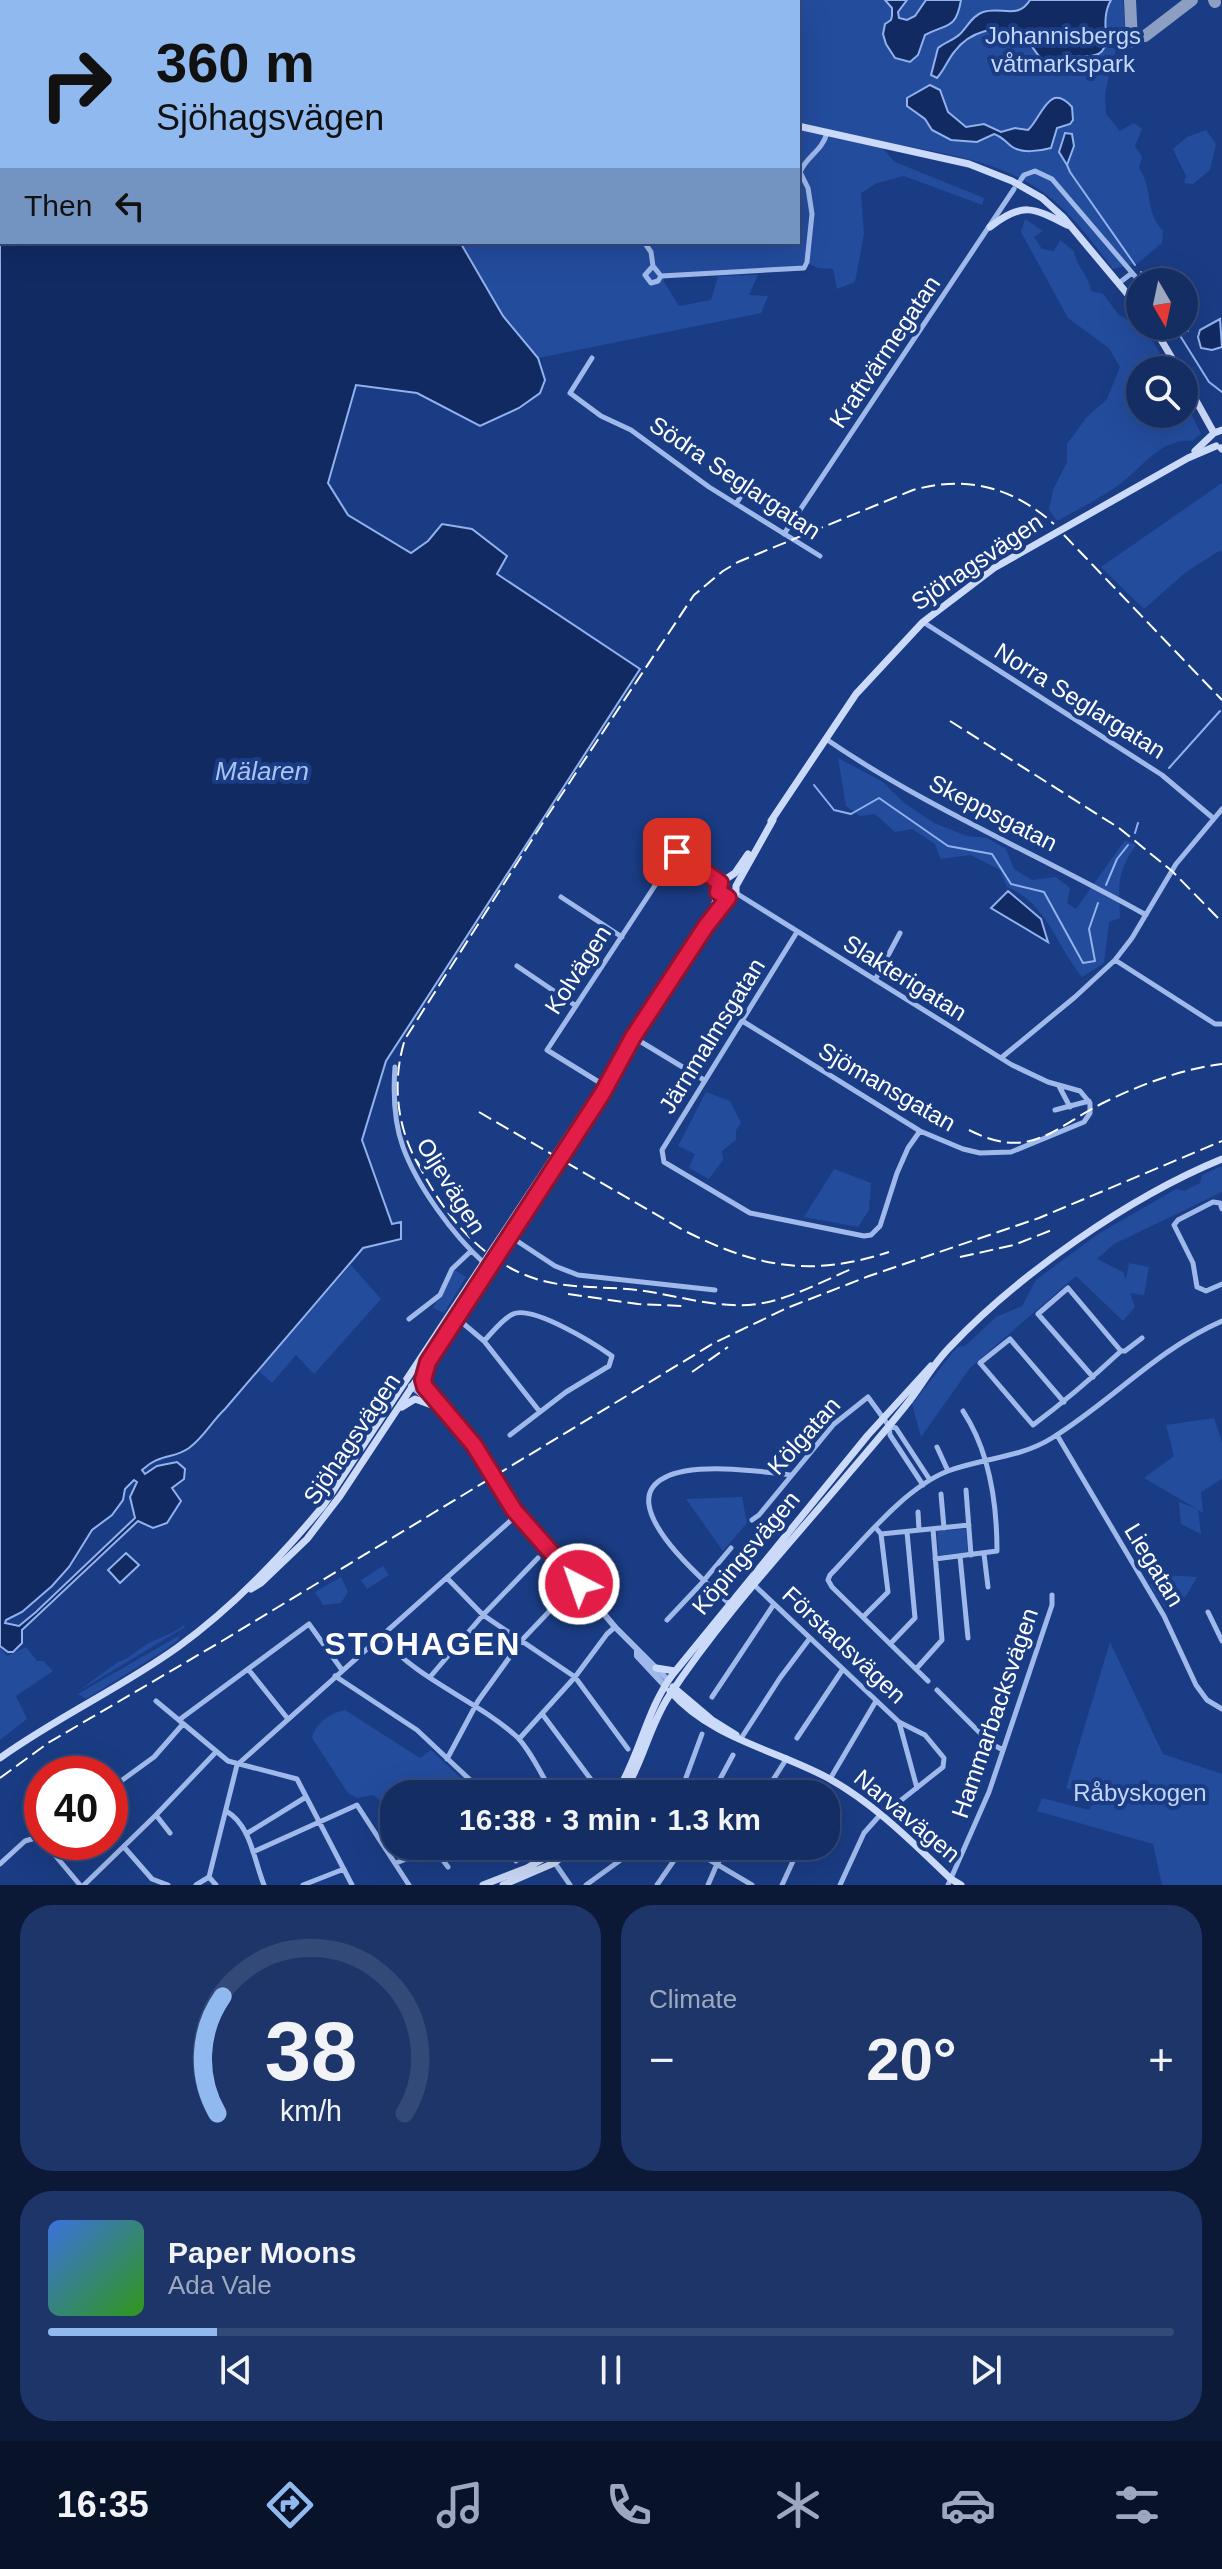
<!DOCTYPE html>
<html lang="en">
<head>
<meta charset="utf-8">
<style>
	body { margin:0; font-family:Arial,sans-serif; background:#1d3569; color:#f1f3f6; height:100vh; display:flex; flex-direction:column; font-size:30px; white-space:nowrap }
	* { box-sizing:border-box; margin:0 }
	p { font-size:26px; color:#9da8be }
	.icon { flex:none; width:44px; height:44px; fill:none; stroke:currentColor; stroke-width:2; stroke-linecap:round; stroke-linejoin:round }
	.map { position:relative; height:1885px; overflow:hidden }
	.side { display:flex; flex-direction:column; gap:20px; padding:20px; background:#0b1936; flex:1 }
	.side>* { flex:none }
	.hud { position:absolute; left:0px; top:0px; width:800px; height:244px; box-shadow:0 8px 32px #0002,0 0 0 2px #334978; background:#90b9f0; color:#111; overflow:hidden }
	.needle { width:52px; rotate:171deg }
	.tools { position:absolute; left:1126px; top:268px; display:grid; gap:16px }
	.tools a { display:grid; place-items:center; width:72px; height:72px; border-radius:50%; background:#142d63; box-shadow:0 8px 32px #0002,0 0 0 2px #334978; font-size:40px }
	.speed { position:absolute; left:24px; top:1756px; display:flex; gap:16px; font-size:40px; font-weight:700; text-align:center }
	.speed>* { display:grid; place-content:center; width:104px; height:104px; border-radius:50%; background:#142d63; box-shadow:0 8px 32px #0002,0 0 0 2px #334978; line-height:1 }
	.speed .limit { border:12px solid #d22; background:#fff; color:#111 }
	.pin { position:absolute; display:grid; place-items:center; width:68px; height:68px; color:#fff; margin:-34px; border-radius:16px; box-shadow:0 4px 12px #0006 }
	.me { position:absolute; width:88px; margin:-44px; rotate:319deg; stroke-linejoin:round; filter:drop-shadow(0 0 6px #0008) }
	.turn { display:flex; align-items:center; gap:28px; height:168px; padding:0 24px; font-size:36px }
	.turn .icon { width:104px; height:104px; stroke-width:2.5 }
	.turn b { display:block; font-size:56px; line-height:68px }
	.then { display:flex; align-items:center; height:76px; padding:0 24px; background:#0003; gap:16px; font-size:30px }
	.big { font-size:60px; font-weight:700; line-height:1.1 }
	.side .card { flex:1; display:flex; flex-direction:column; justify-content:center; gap:12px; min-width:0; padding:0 28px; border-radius:32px; background:#1d3569 }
	.side .dial { align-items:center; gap:0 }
	.dial svg { height:208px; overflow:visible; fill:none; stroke:#334978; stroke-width:7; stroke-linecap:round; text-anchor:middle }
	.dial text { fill:#f1f3f6; stroke:none }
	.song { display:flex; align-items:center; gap:24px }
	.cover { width:96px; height:96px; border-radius:12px; background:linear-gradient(135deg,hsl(220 70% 55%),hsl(110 70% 35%)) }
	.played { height:8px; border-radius:4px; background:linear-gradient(90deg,#90b9f0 15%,#334978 15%) }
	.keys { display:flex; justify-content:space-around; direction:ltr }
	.heat { display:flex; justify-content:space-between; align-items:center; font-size:44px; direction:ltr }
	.side .tiles { flex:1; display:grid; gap:20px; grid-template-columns:1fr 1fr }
	.card:last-child { grid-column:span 2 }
	.trip { position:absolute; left:380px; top:1780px; width:460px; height:80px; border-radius:32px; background:#142d63; box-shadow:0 8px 32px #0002,0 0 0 2px #334978; font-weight:700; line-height:80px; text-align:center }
	.dock { display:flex; height:128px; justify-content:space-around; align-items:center; background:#081228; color:#9da8be }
	.dock .icon { width:56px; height:56px }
	.dock .current { color:#90b9f0 }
	.dock b { font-size:36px; color:#f1f3f6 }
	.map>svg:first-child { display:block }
	.green { fill:#234c9d }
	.water { fill:#112a62; stroke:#92b2ee; stroke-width:2; fill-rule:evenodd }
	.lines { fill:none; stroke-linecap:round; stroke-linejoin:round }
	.stream { stroke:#92b2ee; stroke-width:2 }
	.taxiway { stroke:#8c9ec2; stroke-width:12 }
	.minor { stroke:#9fb9eb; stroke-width:5 }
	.tertiary { stroke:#9fb9eb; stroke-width:6 }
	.secondary { stroke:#cbdaf8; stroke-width:7 }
	.rail { stroke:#fff; stroke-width:2; stroke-dasharray:14 6; stroke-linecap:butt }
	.tertiary-bridge { stroke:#9fb9eb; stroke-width:6 }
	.route-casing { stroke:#92132f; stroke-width:20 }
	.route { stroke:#e11d48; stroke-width:14 }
	.labels { text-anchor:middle; stroke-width:8; stroke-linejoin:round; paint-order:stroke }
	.park-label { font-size:24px; fill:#c4d6f8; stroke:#1a3c84 }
	.street-label { font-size:24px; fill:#fff; stroke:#1a3c84 }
	.water-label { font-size:26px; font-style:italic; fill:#abc4f3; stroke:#1a3c84 }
	.district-label { font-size:32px; font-weight:bold; letter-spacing:2px; fill:#fff; stroke:#1a3c84 }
</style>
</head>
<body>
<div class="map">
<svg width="1222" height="1885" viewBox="0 0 1222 1885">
	<rect width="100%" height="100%" fill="#1a3c84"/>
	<path class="green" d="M742,0H1123L1125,26L1111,64L1105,95L1106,114L1120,131L1134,123L1142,129L1135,146L1142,157L1139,168C1155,194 1143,208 1163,231L1162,243L1138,263L1113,269C1094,244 1075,218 1051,198C1001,158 936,153 875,140L895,162L984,198L982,205L904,176L877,183L861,193L864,234L855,282L837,289L833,269L818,268L804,261L801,266L669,274L664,278V282L679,306L711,300L718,276L758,275L749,295L768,296L761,313L538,358L503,316L460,242H640L645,247L652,246L650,242H798V2H738Z
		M1206,130L1216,144L1210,170L1193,184L1184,183L1186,176L1173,149L1187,137Z
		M1025,219L1043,231L1034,237L1042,249L1054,251L1060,240L1074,251C1077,269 1088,273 1091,291L1103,294L1119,315L1146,330L1170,370H1140V414H1184V399L1201,434L1192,441C1158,438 1139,473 1113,489C1095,501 1075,511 1057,521L1049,510L1053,490L1067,462V444L1086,418L1107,399L1120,367L1109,348L1068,318L1021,232Z
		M1222,483V552L1219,551L1186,572L1144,609L1101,567Z
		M838,758L883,782L904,803L934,823L967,836L987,838L1006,849L1014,869L1032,880L1056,877L1070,888L1067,903L1076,909L1125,840L1136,845C1116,874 1119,884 1120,918L1109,922L1104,963L1082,977C1056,945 1047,903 1007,887L1000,870L971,855L941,859L935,844L912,829L895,832L875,814L860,816L846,806Z
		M706,1092L730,1101L741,1123L736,1130V1140L722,1151L723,1160L709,1179L689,1168L695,1154L678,1146Z
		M1222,1166V1192L1114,1244L1097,1259L1123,1272L1126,1280L1129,1263L1149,1267L1144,1295L1130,1293L1135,1307L1123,1321L1076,1276L970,1368L921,1437L912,1404L957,1347L965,1346L996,1317L1022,1306L1036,1280L1098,1234L1176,1189L1184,1191L1200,1183L1202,1175Z
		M834,1169L871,1183L869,1210L858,1227L804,1217Z
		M351,1265L381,1299L314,1374L296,1355L272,1383L258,1370Z
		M453,1269L466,1277L444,1313L433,1308Z
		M1214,1418L1222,1442V1479L1201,1492L1203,1513L1198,1510L1201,1534L1181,1524L1179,1502L1197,1509L1144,1478L1174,1456L1166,1425Z
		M742,1497L747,1523L723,1551L686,1499Z
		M966,1529L968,1553L939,1555L937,1531Z
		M383,1566L389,1575L367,1589L361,1580Z
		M1167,1575L1197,1577L1186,1596L1166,1609L1150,1585Z
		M341,1577L348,1592L341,1603L323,1605L315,1592Z
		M184,1625L185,1627L77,1692L118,1662C130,1659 136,1650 149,1643C161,1637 173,1634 184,1625Z
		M180,1635L178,1640L168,1648L86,1699L78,1694Z
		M1110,1642L1163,1754L1222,1774V1885H1162L1153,1844L1037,1811L1042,1798L1089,1810L1095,1800L1066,1788Z
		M26,1647L37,1661H43L53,1671L16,1696L27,1719L0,1740V1648L7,1656Z
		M345,1710L420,1758L431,1750L478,1794H394V1812L373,1795L357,1798L348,1793L312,1738C316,1723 330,1713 345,1710Z
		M690,1846H726L716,1860Z"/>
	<path class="water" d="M0,0H405V2H2V242H460L503,316L538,358L545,380L540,393L519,408L480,426L417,393L356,385L328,483L348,515L411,553L428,541L442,524L472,529L507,556L497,574L640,669L386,1061L362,1140L392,1224L401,1222V1239L363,1248L225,1409C212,1421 204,1437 189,1448C174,1459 160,1453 142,1470L145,1474L157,1466L177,1462L185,1469L184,1479L172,1488L181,1501L167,1523L153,1528L138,1521L22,1630V1643L13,1652H8L0,1646ZM134,1480L137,1482L130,1497L135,1518L36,1612L19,1626L5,1623L6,1620L22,1612L52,1586L69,1567L92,1530L112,1515L123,1500L125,1489Z
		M885,0H907L898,12L899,18L907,20L915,16L926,0H961C956,30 947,23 925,35L918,55L910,62L895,58L886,44L883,34L885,24L891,20L892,16V8Z
		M1030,0H1111C1094,29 1127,62 1071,56L1061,65L1051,67C1038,60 1031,42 1020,31C997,25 970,31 955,51C948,59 945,69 937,78L931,75L938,48C945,42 954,40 960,34C967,27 973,15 983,12C1001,6 1018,20 1030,0Z
		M930,85L940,90L948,112L966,127L984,124L1001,132L1015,128L1028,130C1042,117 1049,81 1072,107L1073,120L1070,124L1057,128L1051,148C1040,151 1021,154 1011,146C1004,140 1002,137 994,134L977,142L951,140L932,130L925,119L907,106V98Z
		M1065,133L1072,134L1074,146L1067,165L1059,152Z
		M1220,319L1222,347L1212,350L1201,348L1198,337L1200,330Z
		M1008,891L1041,919L1048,942L991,908Z
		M126,1553L139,1565L120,1583L108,1570Z"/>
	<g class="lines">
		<path class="stream" d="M740,2L744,0
			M1067,165L1070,172L1135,265
			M1141,272L1155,282
			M1174,326L1209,382L1222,392
			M1184,326L1188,331
			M1169,768L1220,711
			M814,785L834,810L851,814L879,798L948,846L992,854L1011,884L1044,892L1083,963L1095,961L1089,929L1098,903
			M1135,833L1138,823
			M1106,885L1117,859L1128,845"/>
		<path class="taxiway" d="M1130,0L1132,42
			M1214,0L1215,2
			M1145,36L1192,0"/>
		<path class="minor" d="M522,0V2
			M1020,181L1024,175L1035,171L1052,179L1140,282
			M644,242L651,252L653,266L661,276
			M653,266L645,275L651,283L658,281L661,276L804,268L807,262L812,214L808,188L800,172C807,156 822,151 827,133
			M1119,283L1132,273
			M592,358L570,393L601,416L631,430L709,487L820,556
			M736,504L748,485
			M784,534L1014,189
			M923,622L1162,775L1213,818
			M826,739C926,808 1040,855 1146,915
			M669,847L720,883
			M736,893L1012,1065L1048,1082L1080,1091L1090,1103V1113L1084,1122L1011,1152L980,1153L963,1149L920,1131L744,1022
			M561,897L622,937
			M797,932L662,1150L664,1162L750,1213L864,1236L871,1235L880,1226L897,1173L908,1148L920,1131
			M1115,960L1215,1024H1222
			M517,966L576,1006
			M875,980L900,933
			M633,1037L704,1080
			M1001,1058L1075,997L1115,960L1132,938L1176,864L1222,809
			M395,1067C393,1094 394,1122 403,1147C417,1186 453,1235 484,1263
			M602,1084L547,1050L677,852
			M1059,1086L1070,1107
			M1055,1110L1089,1101
			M1222,1209L1220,1203L1213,1202L1178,1220L1174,1225L1193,1263L1197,1287L1206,1291L1222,1284
			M511,1237L555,1266L578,1275L715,1290
			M409,1319L440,1295L452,1269L471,1251
			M458,1319L484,1341L540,1412
			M484,1341C492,1333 502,1319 513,1314C533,1305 595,1344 612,1356L609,1366L566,1392L510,1435
			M1093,1377L1038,1314L1068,1288L1121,1351
			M1064,1402L1010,1339L980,1363L1033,1425C1064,1402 1093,1377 1121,1351H1125L1142,1338
			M889,1426L896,1428L930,1480
			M1057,1435L1164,1616L1196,1685L1207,1700L1222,1709
			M937,1447L948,1471
			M966,1490L971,1555
			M941,1494L944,1528
			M918,1512L919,1530
			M752,1520L759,1515L834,1424L868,1397L889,1426L890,1435L923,1485
			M876,1528L881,1534L969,1525
			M984,1554L988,1587
			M960,1556L968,1638
			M935,1559L997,1551C997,1503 990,1452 963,1411
			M447,1578L483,1615L575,1677L628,1749
			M752,1583L899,1722L917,1788
			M732,1606C711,1587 611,1505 664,1478C692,1462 759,1471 791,1475
			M1208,1612L1222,1641
			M863,1617L888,1592L881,1534
			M667,1620L700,1585L731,1548
			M381,1636C417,1680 475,1699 516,1736C530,1749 543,1778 553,1794
			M890,1644L915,1618L907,1532
			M248,1669L288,1719
			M916,1669L942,1640L933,1529
			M335,1676L417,1730L485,1794
			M430,1677L483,1615L538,1558
			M928,1681L832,1587L828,1580L830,1575C863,1541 904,1488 948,1471C983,1458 1020,1458 1052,1438C1112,1401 1156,1350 1222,1321
			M937,1690L990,1743L1003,1750
			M712,1697L774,1604
			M156,1701L228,1761L297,1779L352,1885
			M543,1715L601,1793
			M179,1720L309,1624L342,1670
			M797,1738L843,1669
			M519,1739L575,1677L607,1634L615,1627
			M740,1740L780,1678L810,1638
			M447,1759L478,1701L522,1640L561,1599
			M830,1779L876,1701
			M110,1789L154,1757L183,1724
			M680,1794L702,1734
			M712,1794L733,1755
			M764,1794L787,1758
			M823,1794L825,1790
			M890,1809L943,1767L944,1758L925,1735L899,1722
			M226,1811C251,1825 254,1861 264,1885
			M156,1815L170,1833
			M246,1834L306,1797
			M44,1842L80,1885
			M510,1846L516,1861
			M686,1846L752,1885
			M124,1847L152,1879L168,1885
			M253,1852L357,1805L409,1885
			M550,1856L570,1885
			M396,1863L434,1848L448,1867
			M0,1864L25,1841L42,1836
			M209,1877L216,1885
			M84,1885L156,1815L216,1752
			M196,1885L209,1877L237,1765L518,1514
			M303,1885L344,1869
			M586,1885L640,1846
			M657,1885L684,1846
			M708,1885L717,1864L730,1846
			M782,1885L800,1846
			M840,1885L864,1833L880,1815
			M948,1885L989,1792L1052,1605V1595"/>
		<path class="tertiary" d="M411,1386L454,1421L488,1467
			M506,1498L615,1627L668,1680
			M637,1651V1656L665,1686"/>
		<path class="secondary" d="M595,0L597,2
			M798,126L969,164L1012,181L1042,198L1063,217L1140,309
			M990,227C1022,202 1033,207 1067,225
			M1153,326L1179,370
			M1184,379L1214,433
			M1221,448L1222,449
			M1195,451L1214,433L1222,430
			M771,821L856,694L923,622L994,568L1188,458L1216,446
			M713,911L720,883L735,873L748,854
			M427,1368C422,1385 429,1392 439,1406
			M402,1407L415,1399L440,1408
			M251,1589L261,1583L307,1539L340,1496L511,1237L623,1058
			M656,1668L675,1671
			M673,1687L712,1720L736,1735
			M670,1691C712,1739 774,1749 828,1778C875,1804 913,1843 951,1879L961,1885
			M0,1758C57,1717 121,1688 178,1647C233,1607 280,1558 323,1506L706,926L722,904L736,893V886L773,820
			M616,1794C640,1756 646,1710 673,1674L868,1435L931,1366
			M623,1794C643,1763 649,1726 669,1696C720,1619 784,1550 844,1479C866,1453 889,1427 910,1400C923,1383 934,1363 950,1347C1018,1275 1129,1197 1222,1159
			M483,1885L527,1868L565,1846
			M503,1885L554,1863L577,1846"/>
		<path class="rail" d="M1064,535L1222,700
			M950,721L1119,828L1172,871L1222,922
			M830,1045L849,1057
			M479,1112L683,1230C756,1267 810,1278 889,1252
			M969,1130C1031,1162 1054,1127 1105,1102C1142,1084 1182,1069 1222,1064
			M417,1161C445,1219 491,1274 558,1284C584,1288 610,1287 637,1290C669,1294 701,1304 733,1305C776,1308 815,1284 854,1268
			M422,1171C397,1131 391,1084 405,1039L542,824L694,595L723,571L738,562L913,490C967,475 1012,487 1054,524
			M960,1257L1014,1245L1052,1230
			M568,1294L638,1304L683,1306
			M692,1372L728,1347
			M0,1778L48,1743L222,1641L714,1343L787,1308L869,1276L1039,1218L1222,1141"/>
		<path class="tertiary-bridge" d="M488,1467L506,1498"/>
	</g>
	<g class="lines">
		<defs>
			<path id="route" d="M579,1584L514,1510L474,1445L425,1387L423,1380L428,1362L602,1094L633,1037L706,926L728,898L718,892L720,883L677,852"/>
		</defs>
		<use href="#route" class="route-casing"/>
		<use href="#route" class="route"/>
	</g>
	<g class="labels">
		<g class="park-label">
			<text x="1063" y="44">Johannisbergs<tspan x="1063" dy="28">våtmarkspark</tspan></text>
			<text x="1140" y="1801">Råbyskogen</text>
		</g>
		<g class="street-label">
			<text transform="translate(885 352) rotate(-56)" y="8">Kraftvärmegatan</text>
			<text transform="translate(735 478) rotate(34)" y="8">Södra Seglargatan</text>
			<text transform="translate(977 562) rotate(-34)" y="8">Sjöhagsvägen</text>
			<text transform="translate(1080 701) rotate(32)" y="8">Norra Seglargatan</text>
			<text transform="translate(993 813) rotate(27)" y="8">Skeppsgatan</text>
			<text transform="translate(578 970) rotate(-57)" y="8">Kolvägen</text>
			<text transform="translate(905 978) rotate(32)" y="8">Slakterigatan</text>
			<text transform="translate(712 1036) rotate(-58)" y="8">Järnmalmsgatan</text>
			<text transform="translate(887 1087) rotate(30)" y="8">Sjömansgatan</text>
			<text transform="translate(451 1186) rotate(58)" y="8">Oljevägen</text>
			<text transform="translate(804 1436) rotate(-48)" y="8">Kölgatan</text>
			<text transform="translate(352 1439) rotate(-56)" y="8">Sjöhagsvägen</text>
			<text transform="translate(746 1553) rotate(-50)" y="8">Köpingsvägen</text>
			<text transform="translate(1154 1565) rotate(59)" y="8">Liegatan</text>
			<text transform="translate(844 1645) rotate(43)" y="8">Förstadsvägen</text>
			<text transform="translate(995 1713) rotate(-71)" y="8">Hammarbacksvägen</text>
			<text transform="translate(907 1816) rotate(40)" y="8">Narvavägen</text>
		</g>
		<g class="water-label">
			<text x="262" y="780">Mälaren</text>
		</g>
		<g class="district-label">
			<text x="423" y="1655">STOHAGEN</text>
		</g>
	</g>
</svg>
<div class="tools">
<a><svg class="needle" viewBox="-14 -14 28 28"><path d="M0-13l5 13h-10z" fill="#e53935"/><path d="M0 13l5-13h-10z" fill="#9da8be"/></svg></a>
<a><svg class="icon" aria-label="search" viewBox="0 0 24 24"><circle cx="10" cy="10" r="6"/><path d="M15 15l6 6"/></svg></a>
</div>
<div class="speed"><div class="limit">40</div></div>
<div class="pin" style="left:677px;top:852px;background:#d93025"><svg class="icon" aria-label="arrive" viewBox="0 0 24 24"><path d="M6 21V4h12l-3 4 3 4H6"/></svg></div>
<svg class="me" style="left:579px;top:1584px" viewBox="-20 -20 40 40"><circle r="17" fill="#e11d48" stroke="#fff" stroke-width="3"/><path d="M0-11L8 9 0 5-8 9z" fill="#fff"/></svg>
<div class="trip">16:38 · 3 min · 1.3 km</div>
<div class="hud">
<div class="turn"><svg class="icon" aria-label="right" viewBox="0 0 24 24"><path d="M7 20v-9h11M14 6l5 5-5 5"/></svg><div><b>360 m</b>Sjöhagsvägen</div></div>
<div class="then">Then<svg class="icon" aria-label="left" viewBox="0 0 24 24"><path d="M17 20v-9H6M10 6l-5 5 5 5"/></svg></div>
</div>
</div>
<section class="side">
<div class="tiles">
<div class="card dial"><svg viewBox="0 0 100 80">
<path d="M14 69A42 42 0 1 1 86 69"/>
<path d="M14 69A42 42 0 0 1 16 24" stroke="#90b9f0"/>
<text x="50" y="56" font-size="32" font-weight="700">38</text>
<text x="50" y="72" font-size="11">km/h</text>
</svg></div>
<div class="card"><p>Climate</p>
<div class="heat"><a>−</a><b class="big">20°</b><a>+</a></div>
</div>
<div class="card">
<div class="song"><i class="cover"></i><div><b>Paper Moons</b><p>Ada Vale</p></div></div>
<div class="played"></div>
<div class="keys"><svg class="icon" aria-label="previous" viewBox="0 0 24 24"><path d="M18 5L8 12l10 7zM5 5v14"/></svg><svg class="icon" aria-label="pause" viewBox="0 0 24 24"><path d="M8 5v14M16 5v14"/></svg><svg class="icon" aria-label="next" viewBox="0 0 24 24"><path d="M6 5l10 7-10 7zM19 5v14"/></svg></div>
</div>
</div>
</section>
<nav class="dock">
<b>16:35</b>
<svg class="icon current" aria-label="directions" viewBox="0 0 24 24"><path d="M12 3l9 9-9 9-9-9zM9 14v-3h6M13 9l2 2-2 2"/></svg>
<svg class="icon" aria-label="music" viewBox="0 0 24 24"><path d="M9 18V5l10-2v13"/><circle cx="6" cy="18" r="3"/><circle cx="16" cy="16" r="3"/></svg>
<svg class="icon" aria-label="phone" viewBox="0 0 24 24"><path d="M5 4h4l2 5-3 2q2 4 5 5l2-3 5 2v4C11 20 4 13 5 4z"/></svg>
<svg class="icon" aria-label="climate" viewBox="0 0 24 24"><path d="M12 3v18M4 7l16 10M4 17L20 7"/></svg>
<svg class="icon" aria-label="car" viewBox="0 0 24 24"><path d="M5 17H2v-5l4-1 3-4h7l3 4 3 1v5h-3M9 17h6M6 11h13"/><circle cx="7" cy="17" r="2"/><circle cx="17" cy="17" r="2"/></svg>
<svg class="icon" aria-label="filters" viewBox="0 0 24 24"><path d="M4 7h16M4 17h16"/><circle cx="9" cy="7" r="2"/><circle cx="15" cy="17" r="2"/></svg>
</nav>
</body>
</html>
